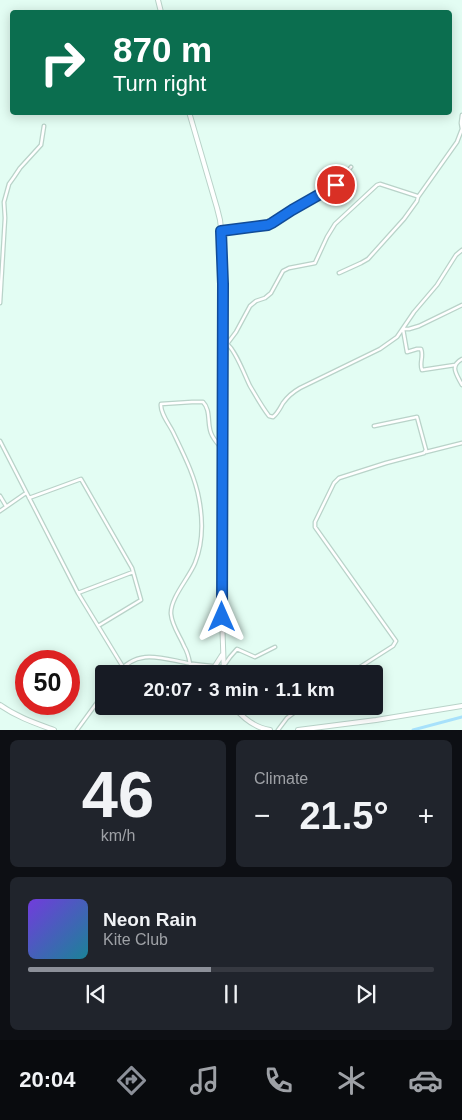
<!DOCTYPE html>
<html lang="en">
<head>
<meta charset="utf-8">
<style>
	body { margin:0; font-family:Arial,sans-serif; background:#20242c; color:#f1f3f6; height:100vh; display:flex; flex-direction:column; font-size:19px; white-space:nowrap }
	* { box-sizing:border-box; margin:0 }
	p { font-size:16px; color:#9ea1a6 }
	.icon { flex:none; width:28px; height:28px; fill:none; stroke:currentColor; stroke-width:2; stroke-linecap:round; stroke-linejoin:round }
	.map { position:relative; height:730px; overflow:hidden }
	.details { display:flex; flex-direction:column; gap:10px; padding:10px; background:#0d0f14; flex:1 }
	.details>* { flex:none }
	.guide { position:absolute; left:10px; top:10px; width:442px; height:105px; border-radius:5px; box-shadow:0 2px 12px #0003; background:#0b6e4f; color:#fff; overflow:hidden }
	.speed { position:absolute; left:15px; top:650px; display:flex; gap:10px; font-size:25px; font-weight:700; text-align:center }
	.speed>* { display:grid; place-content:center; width:65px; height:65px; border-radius:50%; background:#171b24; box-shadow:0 2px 12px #0003; line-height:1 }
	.speed .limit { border:8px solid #d22; background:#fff; color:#111 }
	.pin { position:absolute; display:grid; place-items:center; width:42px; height:42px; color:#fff; margin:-21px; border:2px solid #fff; border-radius:50%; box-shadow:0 1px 5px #0007 }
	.me { position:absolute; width:55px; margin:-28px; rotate:0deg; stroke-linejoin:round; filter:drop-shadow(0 0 4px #0008) }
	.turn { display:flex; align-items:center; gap:18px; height:105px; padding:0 20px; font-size:22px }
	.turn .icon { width:65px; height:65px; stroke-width:2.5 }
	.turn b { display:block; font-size:35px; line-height:42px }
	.big { font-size:38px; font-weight:700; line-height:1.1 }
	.details .widget { flex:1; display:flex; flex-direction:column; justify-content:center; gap:8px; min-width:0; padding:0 18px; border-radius:8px; background:#20242c }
	.details .dial { align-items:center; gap:0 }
	.dial b { font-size:65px; line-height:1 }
	.song { display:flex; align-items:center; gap:15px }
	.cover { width:60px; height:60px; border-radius:8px; background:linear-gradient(135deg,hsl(260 70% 55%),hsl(190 70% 35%)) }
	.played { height:5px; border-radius:2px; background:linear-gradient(90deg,#8c9099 45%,#363941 45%) }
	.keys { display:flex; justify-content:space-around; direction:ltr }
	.heat { display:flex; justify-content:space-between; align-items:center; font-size:28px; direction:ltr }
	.details .tiles { flex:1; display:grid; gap:10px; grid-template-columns:1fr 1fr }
	.widget:last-child { grid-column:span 2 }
	.trip { position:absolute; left:95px; top:665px; width:288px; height:50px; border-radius:5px; background:#171b24; box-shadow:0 2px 12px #0003; font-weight:700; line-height:50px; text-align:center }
	.tabs { display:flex; height:80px; justify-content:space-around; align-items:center; background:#090b0e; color:#9ea1a6 }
	.tabs .icon { width:35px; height:35px }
	.tabs .current { color:#8c9099 }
	.tabs b { font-size:22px; color:#f1f3f6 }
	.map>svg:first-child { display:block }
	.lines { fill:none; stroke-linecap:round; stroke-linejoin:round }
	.canal { stroke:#a7e1fb; stroke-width:3 }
	.minor-casing { stroke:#b9d3c9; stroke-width:5 }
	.secondary-casing { stroke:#b9d3c9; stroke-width:6 }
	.minor { stroke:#fff; stroke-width:2.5 }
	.secondary { stroke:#fff; stroke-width:4 }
	.route-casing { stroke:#114b97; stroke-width:12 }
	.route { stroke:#1a73e8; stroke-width:9 }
</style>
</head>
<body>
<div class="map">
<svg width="462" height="730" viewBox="0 0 462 730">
	<rect width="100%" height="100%" fill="#e3fdf3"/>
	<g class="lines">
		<path class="canal" d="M413,730L462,717"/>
		<defs>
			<path id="minor" d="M221,231L262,226L273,223L292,210L336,185L351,167
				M339,273L361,263L368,259L404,219L417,201L418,197L457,142L462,129L461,123L462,115
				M0,303L5,218L4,202L9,184L14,177L20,168L41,145L44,126
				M227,344L236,332L250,306L256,301L265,298L271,293L283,271L289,268L315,263L327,237L335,224L377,185L380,184L417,196L418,197
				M222,345L227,344C235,349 245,376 250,386C256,396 262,407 269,416L273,417C278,413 280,408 283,403C288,396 293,392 300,388L380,349L397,337L414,312L437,285L456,255L462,250
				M462,359C449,366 457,375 462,385
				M455,365L422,370C419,363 424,356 421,349H417L407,352L403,329H409L419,326L462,305
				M0,441L78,593L123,667
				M426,452L462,443
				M0,496L6,506
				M29,498L81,479L132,568L141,600L98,626
				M0,511L26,493
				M78,593L133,572
				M190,664C189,658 187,651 184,646C180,636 172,626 171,614C170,598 189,578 195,563C203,543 203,520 199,499C195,476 183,453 173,432C169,424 160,413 161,404L192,402H203C211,410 207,423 211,433C213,439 218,444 223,450
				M117,674C137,648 161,658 187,663C199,665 211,666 223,667L230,657L237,649L255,657L275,647
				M349,674L393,646L396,641L315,527V522L334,483L339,478L386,463L424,453L426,450L417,417L374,426
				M77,730L104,693
				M278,730L287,718L303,706"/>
			<path id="secondary" d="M158,0L161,12
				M189,112L217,208L220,220L223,246L222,617L224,674
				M215,666L222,655
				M0,705C17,717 35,723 54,730
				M233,706C243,718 255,728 270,730
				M298,730L376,720L462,706"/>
		</defs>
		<use href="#minor" class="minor-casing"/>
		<use href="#secondary" class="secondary-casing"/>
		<use href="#minor" class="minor"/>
		<use href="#secondary" class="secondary"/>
	</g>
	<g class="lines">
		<defs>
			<path id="route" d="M222,617L223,284L221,231L268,225L272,223L292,210L336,185"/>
		</defs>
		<use href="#route" class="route-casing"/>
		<use href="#route" class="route"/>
	</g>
</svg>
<div class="speed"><div class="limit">50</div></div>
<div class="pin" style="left:336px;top:185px;background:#d93025"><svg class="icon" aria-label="arrive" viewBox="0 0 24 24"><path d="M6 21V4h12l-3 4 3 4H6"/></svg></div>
<svg class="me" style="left:222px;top:617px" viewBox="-20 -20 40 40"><path d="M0-17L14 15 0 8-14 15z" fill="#1a73e8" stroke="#fff" stroke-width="4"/></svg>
<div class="trip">20:07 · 3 min · 1.1 km</div>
<div class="guide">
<div class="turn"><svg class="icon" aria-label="right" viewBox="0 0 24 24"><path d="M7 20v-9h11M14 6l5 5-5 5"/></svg><div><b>870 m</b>Turn right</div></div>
</div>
</div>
<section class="details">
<div class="tiles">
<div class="widget dial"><b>46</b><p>km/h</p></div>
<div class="widget"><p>Climate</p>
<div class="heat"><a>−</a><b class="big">21.5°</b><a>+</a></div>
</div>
<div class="widget">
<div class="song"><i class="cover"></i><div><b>Neon Rain</b><p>Kite Club</p></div></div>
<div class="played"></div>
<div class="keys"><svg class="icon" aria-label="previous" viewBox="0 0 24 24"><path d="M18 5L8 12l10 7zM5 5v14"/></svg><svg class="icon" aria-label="pause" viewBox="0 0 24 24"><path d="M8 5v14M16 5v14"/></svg><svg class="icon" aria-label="next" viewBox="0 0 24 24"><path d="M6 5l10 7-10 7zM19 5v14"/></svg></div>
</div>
</div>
</section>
<nav class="tabs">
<b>20:04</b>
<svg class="icon current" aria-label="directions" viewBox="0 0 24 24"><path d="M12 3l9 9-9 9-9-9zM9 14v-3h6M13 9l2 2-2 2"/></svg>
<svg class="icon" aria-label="music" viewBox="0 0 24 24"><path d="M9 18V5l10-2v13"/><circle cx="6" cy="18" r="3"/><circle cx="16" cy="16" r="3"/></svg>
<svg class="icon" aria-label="phone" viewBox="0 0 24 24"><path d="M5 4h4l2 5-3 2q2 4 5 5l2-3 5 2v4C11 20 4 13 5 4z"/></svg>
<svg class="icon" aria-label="climate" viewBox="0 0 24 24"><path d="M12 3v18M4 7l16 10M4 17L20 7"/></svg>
<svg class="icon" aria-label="car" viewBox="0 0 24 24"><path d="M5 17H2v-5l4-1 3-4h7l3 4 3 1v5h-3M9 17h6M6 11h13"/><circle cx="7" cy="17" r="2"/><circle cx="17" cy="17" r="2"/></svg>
</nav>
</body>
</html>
